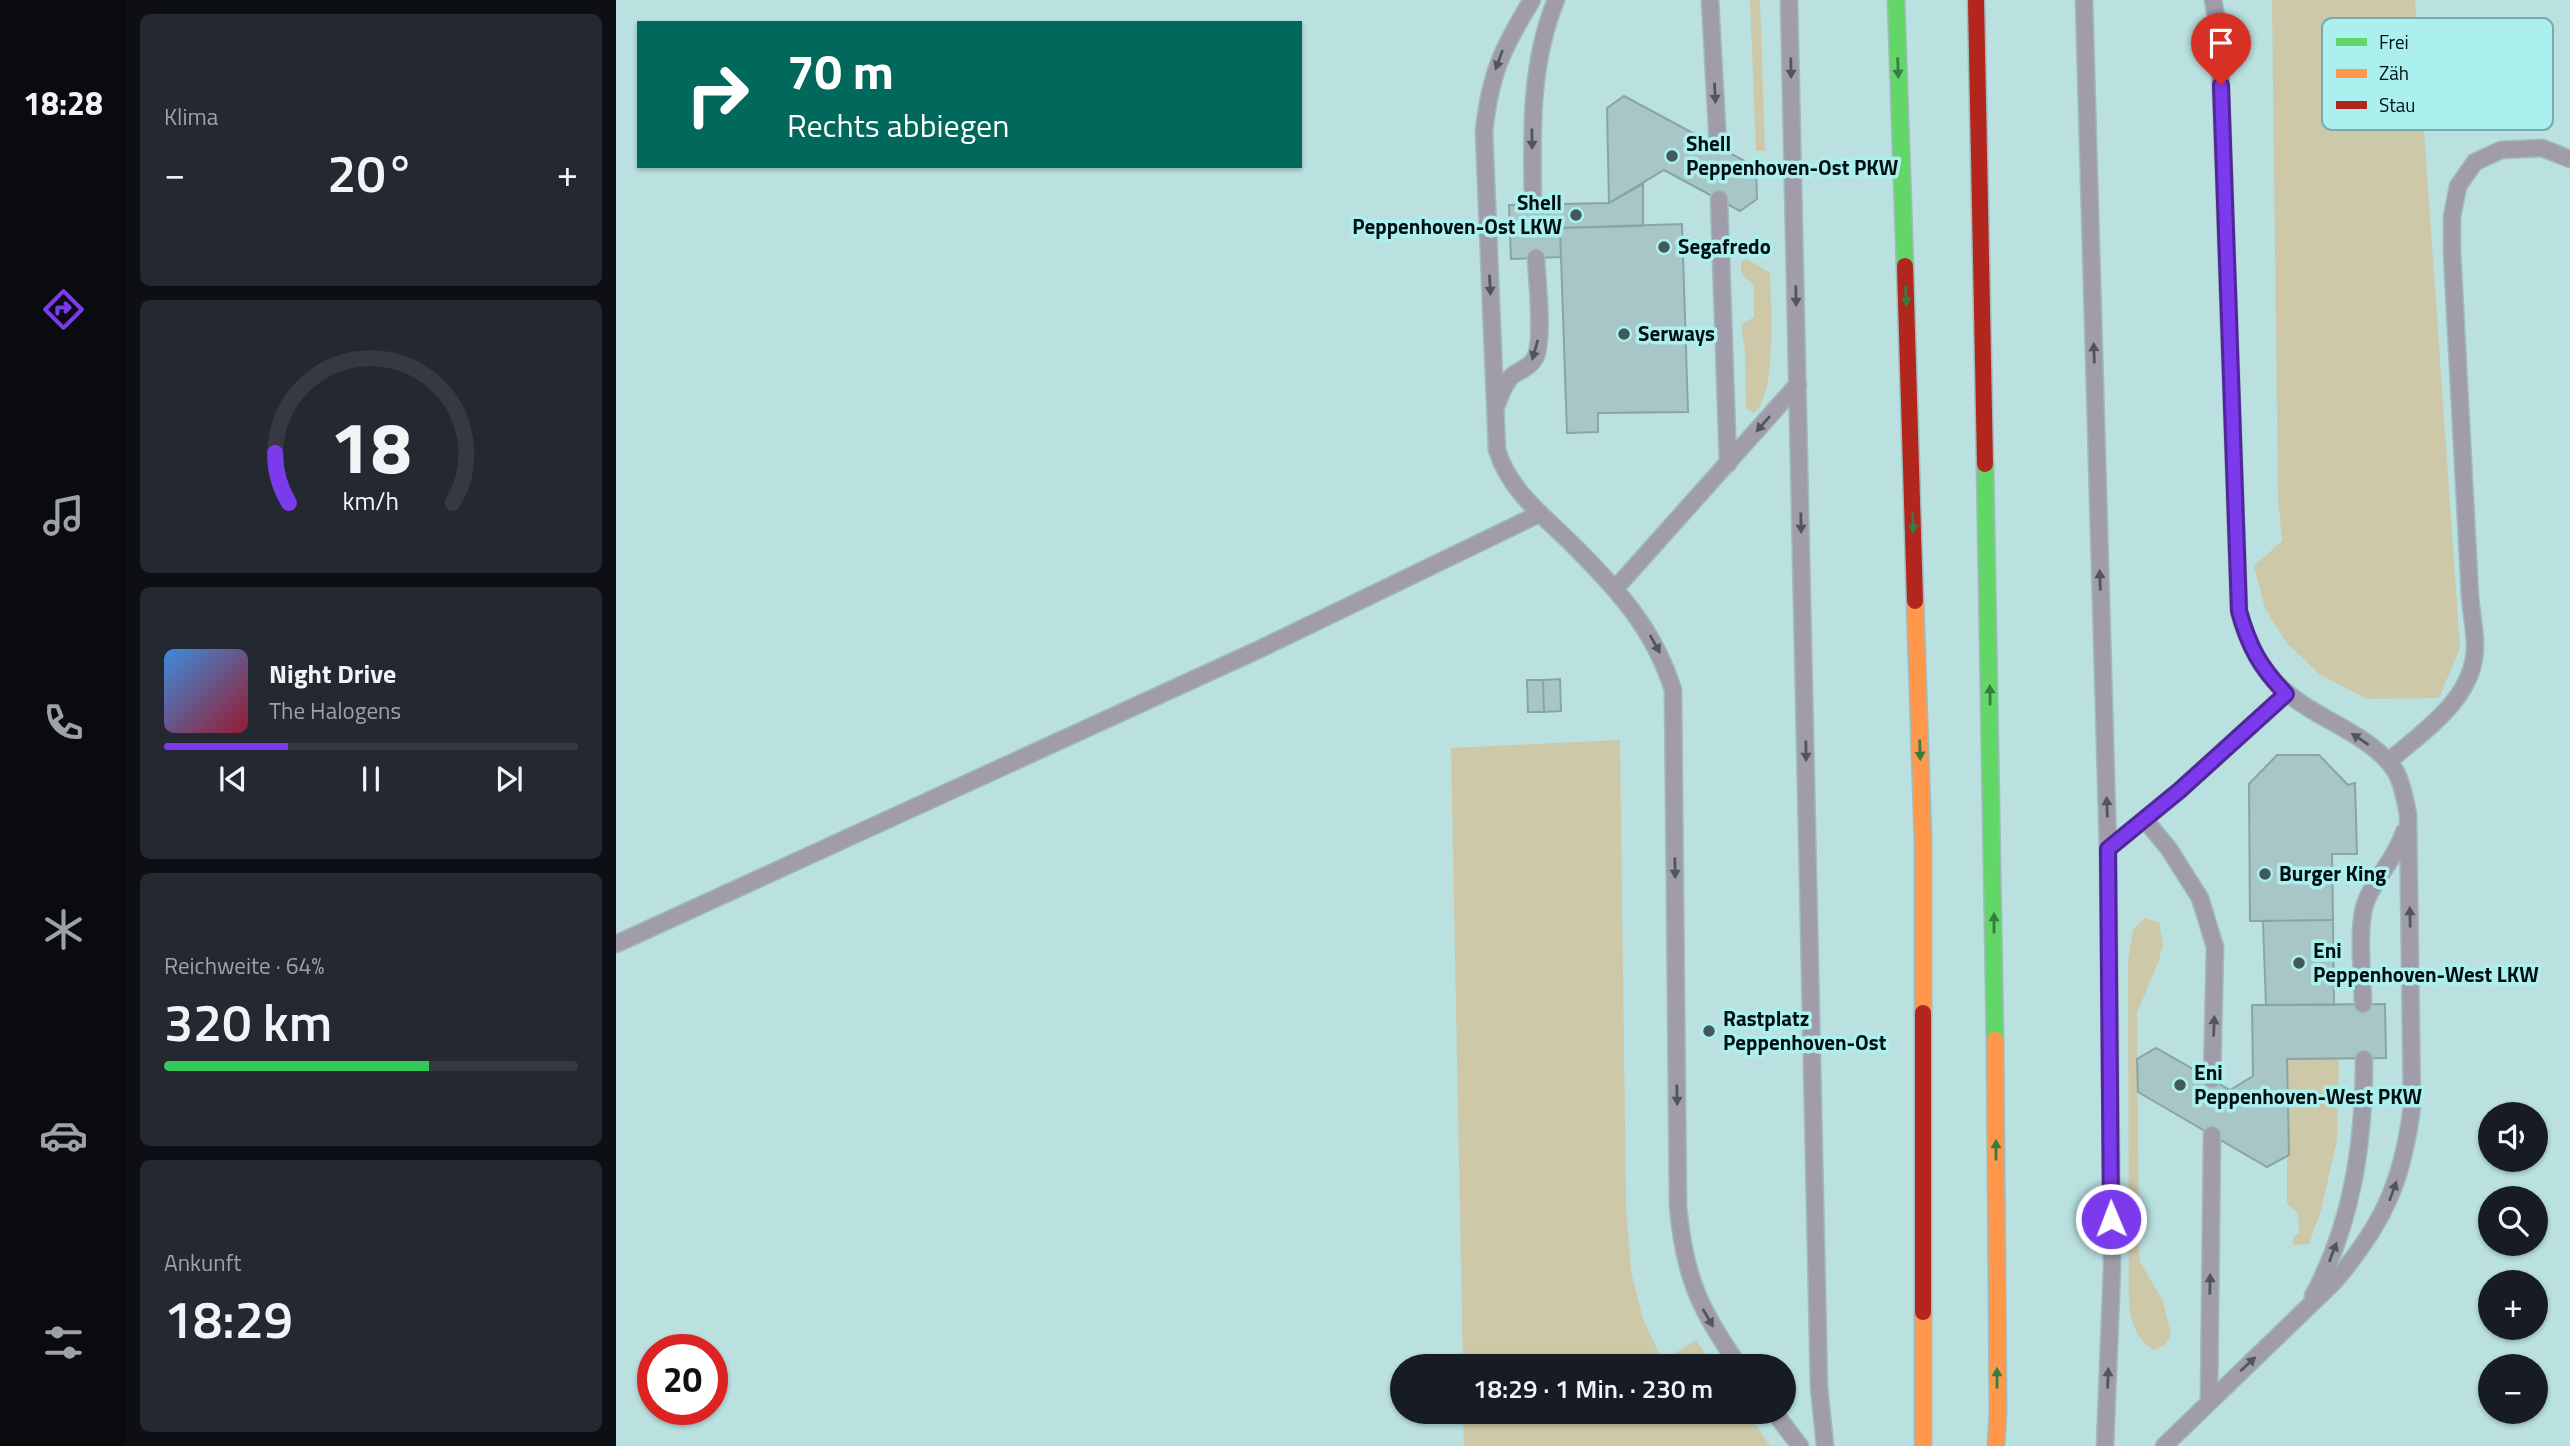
<!DOCTYPE html>
<html lang="de">
<head>
<meta charset="utf-8">
<style>
	body { margin:0; font-family:"Titillium Web",sans-serif; background:#242831; color:#f1f3f6; height:100vh; display:flex; flex-direction:column; font-size:26px; white-space:nowrap }
	* { box-sizing:border-box; margin:0 }
	p { font-size:23px; color:#9ea1a6 }
	.icon { flex:none; width:38px; height:38px; fill:none; stroke:currentColor; stroke-width:2; stroke-linecap:round; stroke-linejoin:round }
	.map { position:relative; flex:1; overflow:hidden }
	.sheet { display:flex; flex-direction:column; gap:14px; padding:14px; background:#0d0f14; width:490px }
	.sheet>* { flex:none }
	.hud { position:absolute; left:21px; top:21px; width:665px; height:147px; border-radius:0px; box-shadow:0 2px 5px #0004; background:#00695c; color:#fff; overflow:hidden }
	.buttons { position:absolute; left:1862px; top:1102px; display:grid; gap:14px }
	.buttons a { display:grid; place-items:center; width:70px; height:70px; border-radius:50%; background:#171b24; box-shadow:0 2px 5px #0004; font-size:35px }
	.speed { position:absolute; left:21px; top:1334px; display:flex; gap:14px; font-size:35px; font-weight:700; text-align:center }
	.speed>* { display:grid; place-content:center; width:91px; height:91px; border-radius:50%; background:#171b24; box-shadow:0 2px 5px #0004; line-height:1 }
	.speed .limit { border:10px solid #d22; background:#fff; color:#111 }
	.pin { position:absolute; display:grid; place-items:center; width:60px; height:60px; color:#fff; margin:-72px -30px; border-radius:50% 50% 50% 0; rotate:-45deg; box-shadow:0 0 7px #0007 }
	.pin .icon { rotate:45deg }
	.me { position:absolute; width:77px; margin:-38px; rotate:359deg; stroke-linejoin:round; filter:drop-shadow(0 0 5px #0008) }
	.turn { display:flex; align-items:center; gap:24px; height:147px; padding:0 35px; font-size:32px }
	.turn .icon { width:91px; height:91px; stroke-width:2.5 }
	.turn b { display:block; font-size:49px; line-height:60px }
	.big { font-size:52px; font-weight:600; line-height:1.1 }
	.sheet .widget { flex:1; display:flex; flex-direction:column; justify-content:center; gap:10px; min-width:0; padding:0 24px; border-radius:10px; background:#242831 }
	.sheet .dial { align-items:center; gap:0 }
	.dial svg { height:182px; overflow:visible; fill:none; stroke:#363941; stroke-width:7; stroke-linecap:round; text-anchor:middle }
	.dial text { fill:#f1f3f6; stroke:none }
	.song { display:flex; align-items:center; gap:21px }
	.cover { width:84px; height:84px; border-radius:10px; background:linear-gradient(135deg,hsl(210 70% 55%),hsl(350 70% 35%)) }
	.played { height:7px; border-radius:4px; background:linear-gradient(90deg,#7c3aed 30%,#363941 30%) }
	.keys { display:flex; justify-content:space-around; direction:ltr }
	.heat { display:flex; justify-content:space-between; align-items:center; font-size:38px; direction:ltr }
	.charge { height:10px; border-radius:5px; background:linear-gradient(90deg,#34c759 64%,#363941 0) }
	.trip { position:absolute; left:774px; top:1354px; width:406px; height:70px; border-radius:35px; background:#171b24; box-shadow:0 2px 5px #0004; font-weight:600; line-height:70px; text-align:center }
	main { display:flex; flex:1; min-height:0 }
	.dock { display:flex; flex-direction:column; width:126px; justify-content:space-around; align-items:center; background:#090b0e; color:#9ea1a6 }
	.dock .icon { width:49px; height:49px }
	.dock .active { color:#7c3aed }
	.dock b { font-size:32px; color:#f1f3f6 }
	.map>svg:first-child { display:block }
	.green { fill:#ccc8a8 }
	.building { fill:#a8c6c6; stroke:#87a5a5; stroke-width:2 }
	.lines { fill:none; stroke-linecap:round; stroke-linejoin:round }
	.lane-casing { stroke:#a0bbbc; stroke-width:19 }
	.fast-casing { stroke:#a0bbbc; stroke-width:19 }
	.slow-casing { stroke:#a0bbbc; stroke-width:19 }
	.jam-casing { stroke:#a0bbbc; stroke-width:19 }
	.lane { stroke:#a09ca9; stroke-width:16 }
	.fast { stroke:#63d668; stroke-width:16 }
	.slow { stroke:#ff974d; stroke-width:16 }
	.jam { stroke:#b3261e; stroke-width:16 }
	.oneway { fill:#50565d }
	.oneway2 { fill:#367d41 }
	.route-casing { stroke:#51269a; stroke-width:18 }
	.route { stroke:#7c3aed; stroke-width:12 }
	.poi-dot { fill:#415959; stroke:#abefef; stroke-width:2.5 }
	.labels { text-anchor:middle; stroke-width:7; stroke-linejoin:round; paint-order:stroke }
	.poi-label { font-size:21px; font-weight:bold; fill:#001011; stroke:#abefef; text-anchor:start }
	.key { fill:#abefef; stroke:#78acac; stroke-width:2 }
	.key-label { font-size:19px; fill:#001011 }
</style>
</head>
<body>
<main>
<nav class="dock">
<b>18:28</b>
<svg class="icon active" aria-label="directions" viewBox="0 0 24 24"><path d="M12 3l9 9-9 9-9-9zM9 14v-3h6M13 9l2 2-2 2"/></svg>
<svg class="icon" aria-label="music" viewBox="0 0 24 24"><path d="M9 18V5l10-2v13"/><circle cx="6" cy="18" r="3"/><circle cx="16" cy="16" r="3"/></svg>
<svg class="icon" aria-label="phone" viewBox="0 0 24 24"><path d="M5 4h4l2 5-3 2q2 4 5 5l2-3 5 2v4C11 20 4 13 5 4z"/></svg>
<svg class="icon" aria-label="climate" viewBox="0 0 24 24"><path d="M12 3v18M4 7l16 10M4 17L20 7"/></svg>
<svg class="icon" aria-label="car" viewBox="0 0 24 24"><path d="M5 17H2v-5l4-1 3-4h7l3 4 3 1v5h-3M9 17h6M6 11h13"/><circle cx="7" cy="17" r="2"/><circle cx="17" cy="17" r="2"/></svg>
<svg class="icon" aria-label="filters" viewBox="0 0 24 24"><path d="M4 7h16M4 17h16"/><circle cx="9" cy="7" r="2"/><circle cx="15" cy="17" r="2"/></svg>
</nav>
<section class="sheet">
<div class="widget"><p>Klima</p>
<div class="heat"><a>−</a><b class="big">20°</b><a>+</a></div>
</div>
<div class="widget dial"><svg viewBox="0 0 100 80">
<path d="M14 69A42 42 0 1 1 86 69"/>
<path d="M14 69A42 42 0 0 1 8 47" stroke="#7c3aed"/>
<text x="50" y="56" font-size="32" font-weight="700">18</text>
<text x="50" y="72" font-size="11">km/h</text>
</svg></div>
<div class="widget">
<div class="song"><i class="cover"></i><div><b>Night Drive</b><p>The Halogens</p></div></div>
<div class="played"></div>
<div class="keys"><svg class="icon" aria-label="previous" viewBox="0 0 24 24"><path d="M18 5L8 12l10 7zM5 5v14"/></svg><svg class="icon" aria-label="pause" viewBox="0 0 24 24"><path d="M8 5v14M16 5v14"/></svg><svg class="icon" aria-label="next" viewBox="0 0 24 24"><path d="M6 5l10 7-10 7zM19 5v14"/></svg></div>
</div>
<div class="widget"><p>Reichweite · 64%</p><b class="big">320 km</b><div class="charge"></div></div>
<div class="widget"><p>Ankunft</p><b class="big">18:29</b></div>
</section>
<div class="map">
<svg width="1954" height="1446" viewBox="0 0 1954 1446">
	<rect width="100%" height="100%" fill="#bae0e0"/>
	<path class="green" d="M1134,0H1144L1149,151H1140Z
		M1656,0H1799L1844,648L1823,698L1751,699L1703,674L1670,642L1649,608L1638,566L1666,541L1662,497Z
		M1130,259L1154,273C1155,298 1161,402 1137,413L1130,408L1129,350L1125,325L1138,317V286L1125,273V262Z
		M1004,740L1010,1207L1015,1271L1027,1319L1047,1361L1080,1340L1098,1367H847L835,748Z
		M1528,918L1543,923L1547,944L1543,960L1521,1013L1523,1250L1524,1262L1547,1301L1555,1335L1549,1345L1538,1350C1521,1340 1516,1325 1513,1306L1512,960L1517,930Z
		M1671,1059H1723L1721,1140L1705,1210L1693,1244L1677,1245V1237L1683,1233L1682,1213L1671,1203Z
		M847,1412H1131L1154,1446H848Z"/>
	<path class="building" d="M1008,96L1140,167L1141,199L1124,211L1048,170L993,203L991,108Z
		M1027,184V226L944,228L945,257L895,259L893,205L993,203Z
		M1066,224L1072,412L982,413V432L951,433L944,228Z
		M944,679L945,711L928,712L927,680Z
		M911,680H927L928,712H912Z
		M1661,755H1703L1732,785L1739,783L1741,854H1716L1717,920L1634,921L1633,784Z
		M1717,920L1718,1005H1650L1647,921Z
		M1769,1004L1770,1058L1671,1059L1673,1155L1651,1167L1522,1092L1521,1059L1540,1048L1614,1090L1637,1076L1636,1005Z"/>
	<g class="lines">
		<defs>
			<path id="lane" d="M916,0C886,49 874,74 868,132L881,450C894,492 928,516 957,545C1002,590 1038,629 1057,690L1062,1206C1068,1276 1084,1311 1124,1367
				M1094,0L1102,146
				M1173,0L1203,1387L1209,1446
				M1468,0L1492,849L1496,1269L1489,1446
				M1103,199L1112,464
				M917,205C916,135 913,66 940,0
				M881,404C885,394 888,383 897,375C905,370 914,367 919,358C928,341 921,280 920,258
				M999,589L1182,384
				M1772,762C1807,731 1860,698 1859,645C1859,629 1855,612 1854,596L1836,252V217L1842,186L1859,162L1885,150L1926,148L1954,159
				M1529,820L1553,849L1584,898L1599,947L1596,1079
				M1492,849L1564,790L1670,694
				M0,944L644,649L923,514
				M1747,1004C1747,977 1740,923 1751,899C1761,875 1780,858 1788,832
				M1697,1296C1737,1222 1748,1141 1748,1059
				M1593,1401L1596,1135
				M1158,1412L1184,1446
				M1548,1446L1718,1282C1767,1225 1787,1181 1796,1106L1792,814C1789,800 1787,785 1780,772C1767,751 1743,737 1722,725C1666,695 1640,674 1623,611L1603,32L1597,0"/>
			<path id="fast" d="M1280,0L1289,266
				M1369,464L1379,1040"/>
			<path id="slow" d="M1299,601L1307,841V1013
				M1379,1040L1382,1412L1380,1446
				M1307,1312V1446"/>
			<path id="jam" d="M1360,0L1369,464
				M1289,266L1299,601
				M1307,1013V1312"/>
		</defs>
		<use href="#lane" class="lane-casing"/>
		<use href="#fast" class="fast-casing"/>
		<use href="#slow" class="slow-casing"/>
		<use href="#jam" class="jam-casing"/>
		<use href="#lane" class="lane"/>
		<use href="#fast" class="fast"/>
		<use href="#slow" class="slow"/>
		<use href="#jam" class="jam"/>
	</g>
	<defs><path id="oneway-solid" d="M-6-.8H1V-3.2L6.5 0L1 3.2V.8H-6Z" transform="scale(1.75)"/></defs>
	<g class="oneway">
		<use href="#oneway-solid" transform="translate(883 60) rotate(110)"/>
		<use href="#oneway-solid" transform="translate(1175 68) rotate(89)"/>
		<use href="#oneway-solid" transform="translate(1099 93) rotate(87)"/>
		<use href="#oneway-solid" transform="translate(916 139) rotate(89)"/>
		<use href="#oneway-solid" transform="translate(874 285) rotate(87)"/>
		<use href="#oneway-solid" transform="translate(1180 296) rotate(89)"/>
		<use href="#oneway-solid" transform="translate(919 350) rotate(106)"/>
		<use href="#oneway-solid" transform="translate(1478 353) rotate(-92)"/>
		<use href="#oneway-solid" transform="translate(1147 424) rotate(131)"/>
		<use href="#oneway-solid" transform="translate(1185 523) rotate(89)"/>
		<use href="#oneway-solid" transform="translate(1484 580) rotate(-92)"/>
		<use href="#oneway-solid" transform="translate(1039 644) rotate(61)"/>
		<use href="#oneway-solid" transform="translate(1744 739) rotate(-146)"/>
		<use href="#oneway-solid" transform="translate(1190 751) rotate(89)"/>
		<use href="#oneway-solid" transform="translate(1491 807) rotate(-92)"/>
		<use href="#oneway-solid" transform="translate(1059 868) rotate(89)"/>
		<use href="#oneway-solid" transform="translate(1794 917) rotate(-91)"/>
		<use href="#oneway-solid" transform="translate(1598 1026) rotate(-88)"/>
		<use href="#oneway-solid" transform="translate(1061 1095) rotate(89)"/>
		<use href="#oneway-solid" transform="translate(1777 1191) rotate(-70)"/>
		<use href="#oneway-solid" transform="translate(1717 1252) rotate(-69)"/>
		<use href="#oneway-solid" transform="translate(1594 1284) rotate(-89)"/>
		<use href="#oneway-solid" transform="translate(1092 1318) rotate(60)"/>
		<use href="#oneway-solid" transform="translate(1632 1364) rotate(-43)"/>
		<use href="#oneway-solid" transform="translate(1492 1378) rotate(-88)"/>
	</g>
	<g class="oneway2">
		<use href="#oneway-solid" transform="translate(1282 68) rotate(88)"/>
		<use href="#oneway-solid" transform="translate(1290 296) rotate(88)"/>
		<use href="#oneway-solid" transform="translate(1297 523) rotate(88)"/>
		<use href="#oneway-solid" transform="translate(1374 695) rotate(-91)"/>
		<use href="#oneway-solid" transform="translate(1304 750) rotate(88)"/>
		<use href="#oneway-solid" transform="translate(1378 923) rotate(-90)"/>
		<use href="#oneway-solid" transform="translate(1380 1150) rotate(-90)"/>
		<use href="#oneway-solid" transform="translate(1381 1378) rotate(-90)"/>
	</g>
	<g class="lines">
		<defs>
			<path id="route" d="M1495,1219L1492,849L1564,790L1670,694C1644,667 1633,647 1623,611L1605,85"/>
		</defs>
		<use href="#route" class="route-casing"/>
		<use href="#route" class="route"/>
	</g>
	<g class="poi-dot">
		<circle cx="1056" cy="156" r="7"/>
		<circle cx="960" cy="215" r="7"/>
		<circle cx="1048" cy="247" r="7"/>
		<circle cx="1008" cy="334" r="7"/>
		<circle cx="1649" cy="874" r="7"/>
		<circle cx="1683" cy="963" r="7"/>
		<circle cx="1093" cy="1031" r="7"/>
		<circle cx="1564" cy="1085" r="7"/>
	</g>
	<g class="labels">
		<g class="poi-label">
			<text x="1070" y="151">Shell<tspan x="1070" dy="24">Peppenhoven-Ost PKW</tspan></text>
			<text x="946" y="210" text-anchor="end">Shell<tspan x="946" dy="24">Peppenhoven-Ost LKW</tspan></text>
			<text x="1062" y="254">Segafredo</text>
			<text x="1022" y="341">Serways</text>
			<text x="1663" y="881">Burger King</text>
			<text x="1697" y="958">Eni<tspan x="1697" dy="24">Peppenhoven-West LKW</tspan></text>
			<text x="1107" y="1026">Rastplatz<tspan x="1107" dy="24">Peppenhoven-Ost</tspan></text>
			<text x="1578" y="1080">Eni<tspan x="1578" dy="24">Peppenhoven-West PKW</tspan></text>
		</g>
	</g>
	<rect x="1706" y="18" width="231" height="112" rx="10" class="key"/>
	<rect x="1720" y="38" width="31" height="8" fill="#63d668"/>
	<rect x="1720" y="69" width="31" height="9" fill="#ff974d"/>
	<rect x="1720" y="101" width="31" height="8" fill="#b3261e"/>
	<g class="key-label">
		<text x="1763" y="49">Frei</text>
		<text x="1763" y="80">Zäh</text>
		<text x="1763" y="112">Stau</text>
	</g>
</svg>
<div class="buttons">
<a><svg class="icon" aria-label="sound" viewBox="0 0 24 24"><path d="M4 9h4l5-4v14l-5-4H4zM17 9q2 3 0 6"/></svg></a>
<a><svg class="icon" aria-label="search" viewBox="0 0 24 24"><circle cx="10" cy="10" r="6"/><path d="M15 15l6 6"/></svg></a>
<a>+</a>
<a>−</a>
</div>
<div class="speed"><div class="limit">20</div></div>
<div class="pin" style="left:1605px;top:85px;background:#d93025"><svg class="icon" aria-label="arrive" viewBox="0 0 24 24"><path d="M6 21V4h12l-3 4 3 4H6"/></svg></div>
<svg class="me" style="left:1495px;top:1219px" viewBox="-20 -20 40 40"><circle r="17" fill="#7c3aed" stroke="#fff" stroke-width="3"/><path d="M0-11L8 9 0 5-8 9z" fill="#fff"/></svg>
<div class="trip">18:29 · 1 Min. · 230 m</div>
<div class="hud">
<div class="turn"><svg class="icon" aria-label="right" viewBox="0 0 24 24"><path d="M7 20v-9h11M14 6l5 5-5 5"/></svg><div><b>70 m</b>Rechts abbiegen</div></div>
</div>
</div>
</main>
</body>
</html>
